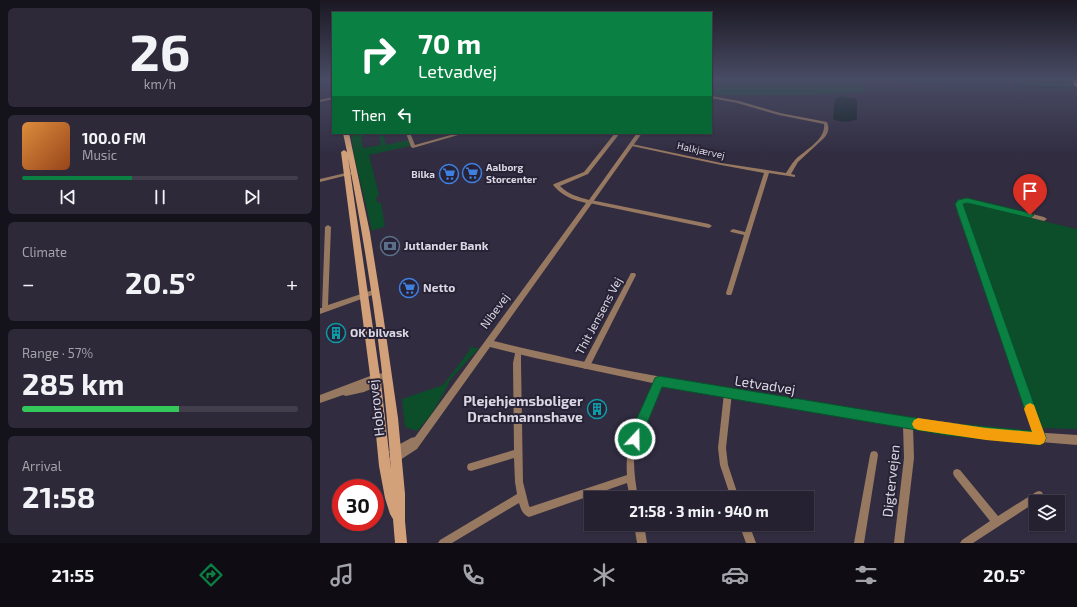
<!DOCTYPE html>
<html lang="en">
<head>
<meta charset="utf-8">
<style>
	body { margin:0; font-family:"Exo 2",sans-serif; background:#2d2938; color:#f1f3f6; height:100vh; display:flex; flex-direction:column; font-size:15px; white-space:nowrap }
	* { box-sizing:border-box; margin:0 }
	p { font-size:13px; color:#a3a3ab }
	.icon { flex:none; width:22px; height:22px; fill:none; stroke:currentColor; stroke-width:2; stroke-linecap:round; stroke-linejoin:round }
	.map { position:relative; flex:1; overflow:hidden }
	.details { display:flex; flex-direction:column; gap:8px; padding:8px; background:#14121a; width:320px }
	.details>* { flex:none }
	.guide { position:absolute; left:12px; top:12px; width:380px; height:122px; border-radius:0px; box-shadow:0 1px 3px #0004,0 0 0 1px #423e4c; background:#0b8043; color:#fff; overflow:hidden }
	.controls { position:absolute; left:709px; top:495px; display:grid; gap:8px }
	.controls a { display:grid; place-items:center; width:36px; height:36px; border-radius:0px; background:#252130; box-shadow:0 1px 3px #0004,0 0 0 1px #423e4c; font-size:20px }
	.speed { position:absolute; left:12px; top:479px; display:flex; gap:8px; font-size:20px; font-weight:700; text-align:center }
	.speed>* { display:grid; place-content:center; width:52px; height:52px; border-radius:50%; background:#252130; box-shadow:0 1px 3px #0004,0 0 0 1px #423e4c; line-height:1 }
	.speed .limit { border:6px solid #d22; background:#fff; color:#111 }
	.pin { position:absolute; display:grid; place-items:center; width:34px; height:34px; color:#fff; margin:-41px -17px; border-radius:50% 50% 50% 0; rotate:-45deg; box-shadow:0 0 4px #0007 }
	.pin .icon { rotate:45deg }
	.me { position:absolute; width:44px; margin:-22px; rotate:21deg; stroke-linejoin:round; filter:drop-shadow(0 0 3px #0008) }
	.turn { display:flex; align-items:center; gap:14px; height:84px; padding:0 20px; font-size:18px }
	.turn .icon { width:52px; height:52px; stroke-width:2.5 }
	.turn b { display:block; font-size:28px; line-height:34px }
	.then { display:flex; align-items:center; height:38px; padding:0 20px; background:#0003; gap:8px; font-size:15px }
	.big { font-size:30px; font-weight:700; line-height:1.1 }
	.details .card { flex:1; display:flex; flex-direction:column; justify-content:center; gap:6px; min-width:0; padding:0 14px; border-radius:6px; background:#2d2938 }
	.details .dial { align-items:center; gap:0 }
	.dial b { font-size:52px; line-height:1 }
	.song { display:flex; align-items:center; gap:12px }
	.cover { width:48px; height:48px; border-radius:6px; background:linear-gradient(135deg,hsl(30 70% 55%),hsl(20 70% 35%)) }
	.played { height:4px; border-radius:2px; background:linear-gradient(90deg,#0b8043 40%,#423e4c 40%) }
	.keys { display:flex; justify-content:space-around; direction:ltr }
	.heat { display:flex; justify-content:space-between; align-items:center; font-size:22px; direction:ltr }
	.charge { height:6px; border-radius:3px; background:linear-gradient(90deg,#34c759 57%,#423e4c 0) }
	.trip { position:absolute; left:264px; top:491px; width:230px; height:40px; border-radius:0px; background:#252130; box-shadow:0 1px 3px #0004,0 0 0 1px #423e4c; font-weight:700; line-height:40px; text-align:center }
	.dock { display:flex; height:64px; justify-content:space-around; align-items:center; background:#0f0d13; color:#a3a3ab }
	.dock .icon { width:28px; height:28px }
	.dock .active { color:#0b8043 }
	.dock b { font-size:18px; color:#f1f3f6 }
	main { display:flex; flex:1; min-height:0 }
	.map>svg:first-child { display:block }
	.green { fill:#0c4d2a }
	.water { fill:#0e2020 }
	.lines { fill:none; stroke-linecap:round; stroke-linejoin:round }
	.stream { stroke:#0e2020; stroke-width:1 }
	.minor { fill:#977860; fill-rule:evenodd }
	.tertiary { fill:#977860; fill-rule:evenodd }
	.secondary { fill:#d2a17a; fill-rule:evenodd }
	.trunk { fill:#fcd6b6; fill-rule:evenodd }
	.route { fill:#0b8043; stroke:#07532c }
	.slow { fill:#f59e0b }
	.labels { text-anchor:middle; stroke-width:4; stroke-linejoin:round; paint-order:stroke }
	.far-street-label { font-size:10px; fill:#dad7e4; stroke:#272235 }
	.far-poi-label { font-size:10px; font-weight:bold; fill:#dad7e4; stroke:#272235; text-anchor:start }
	.poi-label { font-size:12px; font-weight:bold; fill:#dad7e4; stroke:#272235; text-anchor:start }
	.street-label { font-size:12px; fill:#dad7e4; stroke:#272235 }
	.near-street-label { font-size:14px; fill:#dad7e4; stroke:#272235 }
	.near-poi-label { font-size:14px; font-weight:bold; fill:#dad7e4; stroke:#272235; text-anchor:end }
</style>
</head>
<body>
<main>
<section class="details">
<div class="card dial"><b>26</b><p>km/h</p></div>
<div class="card">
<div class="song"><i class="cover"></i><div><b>100.0 FM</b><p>Music</p></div></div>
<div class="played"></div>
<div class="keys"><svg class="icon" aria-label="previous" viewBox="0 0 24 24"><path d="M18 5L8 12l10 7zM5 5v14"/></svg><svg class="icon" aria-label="pause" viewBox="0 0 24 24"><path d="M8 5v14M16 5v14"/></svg><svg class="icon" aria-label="next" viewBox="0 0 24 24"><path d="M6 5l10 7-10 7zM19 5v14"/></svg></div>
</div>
<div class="card"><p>Climate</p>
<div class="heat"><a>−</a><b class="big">20.5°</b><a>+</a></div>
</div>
<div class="card"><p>Range · 57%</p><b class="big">285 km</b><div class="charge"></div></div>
<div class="card"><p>Arrival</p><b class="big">21:58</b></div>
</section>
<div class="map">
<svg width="757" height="543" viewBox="0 0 757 543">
	<rect width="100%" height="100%" fill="#312c40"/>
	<path class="green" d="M401,79H547V82H545V92L490,95H391V93L401,83Z
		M697,79H750L752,88L698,86Z
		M31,133H43L44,136L41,138L43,148L61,145L59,136L63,135L66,145L88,140L90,146L49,155L59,195L56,198L58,203H61L65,226L52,231L34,155Z
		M646,203L757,229V429L723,428L642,207Z
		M149,347L159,348L130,380L123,395L110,416L97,431L85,427L82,399L123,385L150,350Z"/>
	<path class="water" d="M521,96L537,99V119C529,123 520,122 513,119L515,99Z"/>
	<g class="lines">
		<path class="stream" d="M406,82L505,81L612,83
			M617,84L752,88"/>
		<path class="minor" d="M391,96L419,101L460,113L507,122C510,129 508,133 504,138L478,162L471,174L475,175V177L449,173L412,293L411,295H407L406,293L424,235L411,232L410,231L413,229L425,232L444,173L401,165L312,146L310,145L312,144L401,163L466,173C469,169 471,164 475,160C485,150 506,140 504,124L459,115L417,103L391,98Z
			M13,97V99L0,102V100Z
			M86,133H90L95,145L138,133H145L93,148L91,147Z
			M30,172L32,173V174L0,182V179Z
			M647,198L724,217L727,219L724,221L647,202H642V204L644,214L680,313L724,438L723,441L720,442L717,441L716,438L674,313L638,214C637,209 636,205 638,200Z
			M271,200L389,224L392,226L389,228L269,203L268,202L269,201Z
			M8,225L11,227L8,305L56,289H58L59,291L58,293L0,314V308H2L5,227Z
			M311,273H315L316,275L269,368L266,369L263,368L262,366L263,364Z
			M198,348L200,349L201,351V363L203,482L209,506L210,507L307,475C304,439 322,410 336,379L339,378L342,379L343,381C331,406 316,432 314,461C314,473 316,486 318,498H310L307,483L209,517C202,514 201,509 199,503L132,543H118L120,540L197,494L195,482L194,458L151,471L148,470L147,467L148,464L151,463L194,450L193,363L196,349Z
			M408,389L411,390L412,393L406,448L408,465L419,498H411L400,465L398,448L404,393L405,390Z
			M554,451L557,452L558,455L544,543H534L550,455L551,452Z
			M637,469L640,470L678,516L716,492L719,491L722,492L723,495L722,498L653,543H640L642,540L670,521L634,476L633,473L634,470Z
			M314,524H324L327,543H317Z
			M419,524H429L436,543H426Z"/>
		<path class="tertiary" d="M295,133H300L268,174L240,186C248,194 258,197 269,200L317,133H322L174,341C200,348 225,353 251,359C320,374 390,386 460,397C559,413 657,429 757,435V445L683,439L593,427L594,458L584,543H574L584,458L583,426L337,384L215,358L170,347L97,449L77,462L74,464L71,462L69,459L71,455L69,452L71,449L91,438L95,437L266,203C253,200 242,196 233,185L234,184L264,172Z
			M67,372L70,373L71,376L70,379L63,381L62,384L44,392L26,396L23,395L0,403V395L50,376Z"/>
		<path class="secondary" d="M23,133H29L50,233L63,314L78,418L85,494V521L87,543H75L73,519L70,514L65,498L59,466L51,383L21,152L24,150L27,152ZM28,157C48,261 64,365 71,470L61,383Z"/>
		<path class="trunk" d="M752,79H757V87L754,85Z"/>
	</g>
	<linearGradient id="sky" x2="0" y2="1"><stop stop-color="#1b1823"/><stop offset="0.51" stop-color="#484b64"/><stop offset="1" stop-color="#484b64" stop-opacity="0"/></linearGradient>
	<rect width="757" height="155" fill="url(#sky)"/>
	<path class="route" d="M647,198L710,213L714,215L710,218L647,203L643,204L726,438L724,443L720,445L626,435L342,387L319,443L315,445L310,443L309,439L310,434L335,378L339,376L626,423L712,431L635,204L638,200Z"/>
	<path class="slow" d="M710,403L714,405L726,438L724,443L720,445L666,440L598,430L594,428L592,424L594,420L598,418L666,428L712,432L704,409L706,405Z"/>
	<defs>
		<symbol id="supermarket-ring" viewBox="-11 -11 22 22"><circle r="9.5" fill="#272235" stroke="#3f7fe0" stroke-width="1.5"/><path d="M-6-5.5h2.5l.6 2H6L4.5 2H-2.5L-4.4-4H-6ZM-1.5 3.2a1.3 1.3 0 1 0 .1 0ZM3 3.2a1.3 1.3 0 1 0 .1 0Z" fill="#3f7fe0"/></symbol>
		<symbol id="bank-ring" viewBox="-11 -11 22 22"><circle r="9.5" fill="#272235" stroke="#5c6f8a" stroke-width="1.5"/><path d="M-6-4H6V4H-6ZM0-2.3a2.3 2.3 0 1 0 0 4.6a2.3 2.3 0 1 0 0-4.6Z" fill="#5c6f8a"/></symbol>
		<symbol id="building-ring" viewBox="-11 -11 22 22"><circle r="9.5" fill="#272235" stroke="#0f9aa8" stroke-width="1.5"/><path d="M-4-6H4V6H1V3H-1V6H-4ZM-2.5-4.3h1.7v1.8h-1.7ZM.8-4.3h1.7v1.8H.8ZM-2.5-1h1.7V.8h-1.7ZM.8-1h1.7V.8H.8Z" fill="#0f9aa8"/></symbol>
	</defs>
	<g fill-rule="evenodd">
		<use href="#supermarket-ring" x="141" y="162" width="22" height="22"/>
		<use href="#supermarket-ring" x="118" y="163" width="22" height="22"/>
		<use href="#bank-ring" x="59" y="235" width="22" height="22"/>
		<use href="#supermarket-ring" x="78" y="277" width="22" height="22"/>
		<use href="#building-ring" x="5" y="322" width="22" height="22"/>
		<use href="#building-ring" x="266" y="398" width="22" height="22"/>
	</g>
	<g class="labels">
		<g class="far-street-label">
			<text transform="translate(381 150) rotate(12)" y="4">Halkjærvej</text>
		</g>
		<g class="far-poi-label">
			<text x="166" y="171">Aalborg<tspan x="166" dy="12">Storcenter</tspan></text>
			<text x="115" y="178" text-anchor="end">Bilka</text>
		</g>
		<g class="poi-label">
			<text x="84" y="250">Jutlander Bank</text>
			<text x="103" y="292">Netto</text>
			<text x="30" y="337">OK bilvask</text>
		</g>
		<g class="street-label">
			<text transform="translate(175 311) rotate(-54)" y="4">Nibevej</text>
			<text transform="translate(279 316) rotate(-62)" y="4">Thit Jensens Vej</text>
		</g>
		<g class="near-street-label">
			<text transform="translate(445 385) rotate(9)" y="5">Letvadvej</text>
			<text transform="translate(56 408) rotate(-97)" y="5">Hobrovej</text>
			<text transform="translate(571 481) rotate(-84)" y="5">Digtervejen</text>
		</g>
		<g class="near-poi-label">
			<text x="263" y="406">Plejehjemsboliger<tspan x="263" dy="16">Drachmannshave</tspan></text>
		</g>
	</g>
</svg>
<div class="controls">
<a><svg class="icon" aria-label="layers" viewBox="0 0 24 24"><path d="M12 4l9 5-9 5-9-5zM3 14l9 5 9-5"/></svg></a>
</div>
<div class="speed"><div class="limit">30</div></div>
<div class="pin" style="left:710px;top:215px;background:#d93025"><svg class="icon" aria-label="arrive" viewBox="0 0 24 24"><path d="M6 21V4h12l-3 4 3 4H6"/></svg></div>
<svg class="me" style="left:315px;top:439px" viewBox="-20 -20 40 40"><circle r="17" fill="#0b8043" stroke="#fff" stroke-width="3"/><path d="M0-11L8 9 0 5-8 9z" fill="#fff"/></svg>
<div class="trip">21:58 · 3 min · 940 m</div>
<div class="guide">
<div class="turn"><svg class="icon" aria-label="right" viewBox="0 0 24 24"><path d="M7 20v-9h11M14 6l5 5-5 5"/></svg><div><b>70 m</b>Letvadvej</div></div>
<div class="then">Then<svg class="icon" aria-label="left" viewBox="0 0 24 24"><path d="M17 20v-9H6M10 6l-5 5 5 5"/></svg></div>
</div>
</div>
</main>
<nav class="dock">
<b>21:55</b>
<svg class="icon active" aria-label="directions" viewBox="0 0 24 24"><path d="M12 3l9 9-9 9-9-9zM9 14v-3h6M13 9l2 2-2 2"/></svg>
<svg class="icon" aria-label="music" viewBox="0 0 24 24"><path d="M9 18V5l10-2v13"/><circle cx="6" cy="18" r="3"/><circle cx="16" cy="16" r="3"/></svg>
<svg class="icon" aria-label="phone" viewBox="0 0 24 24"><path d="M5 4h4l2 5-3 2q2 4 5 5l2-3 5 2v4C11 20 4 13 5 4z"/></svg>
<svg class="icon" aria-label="climate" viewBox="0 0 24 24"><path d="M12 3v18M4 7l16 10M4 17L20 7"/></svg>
<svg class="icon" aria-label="car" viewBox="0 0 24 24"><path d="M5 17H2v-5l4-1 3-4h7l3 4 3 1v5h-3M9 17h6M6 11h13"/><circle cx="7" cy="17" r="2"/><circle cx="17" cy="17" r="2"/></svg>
<svg class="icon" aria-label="filters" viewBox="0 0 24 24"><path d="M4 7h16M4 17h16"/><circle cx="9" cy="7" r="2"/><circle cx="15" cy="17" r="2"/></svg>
<b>20.5°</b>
</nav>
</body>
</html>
